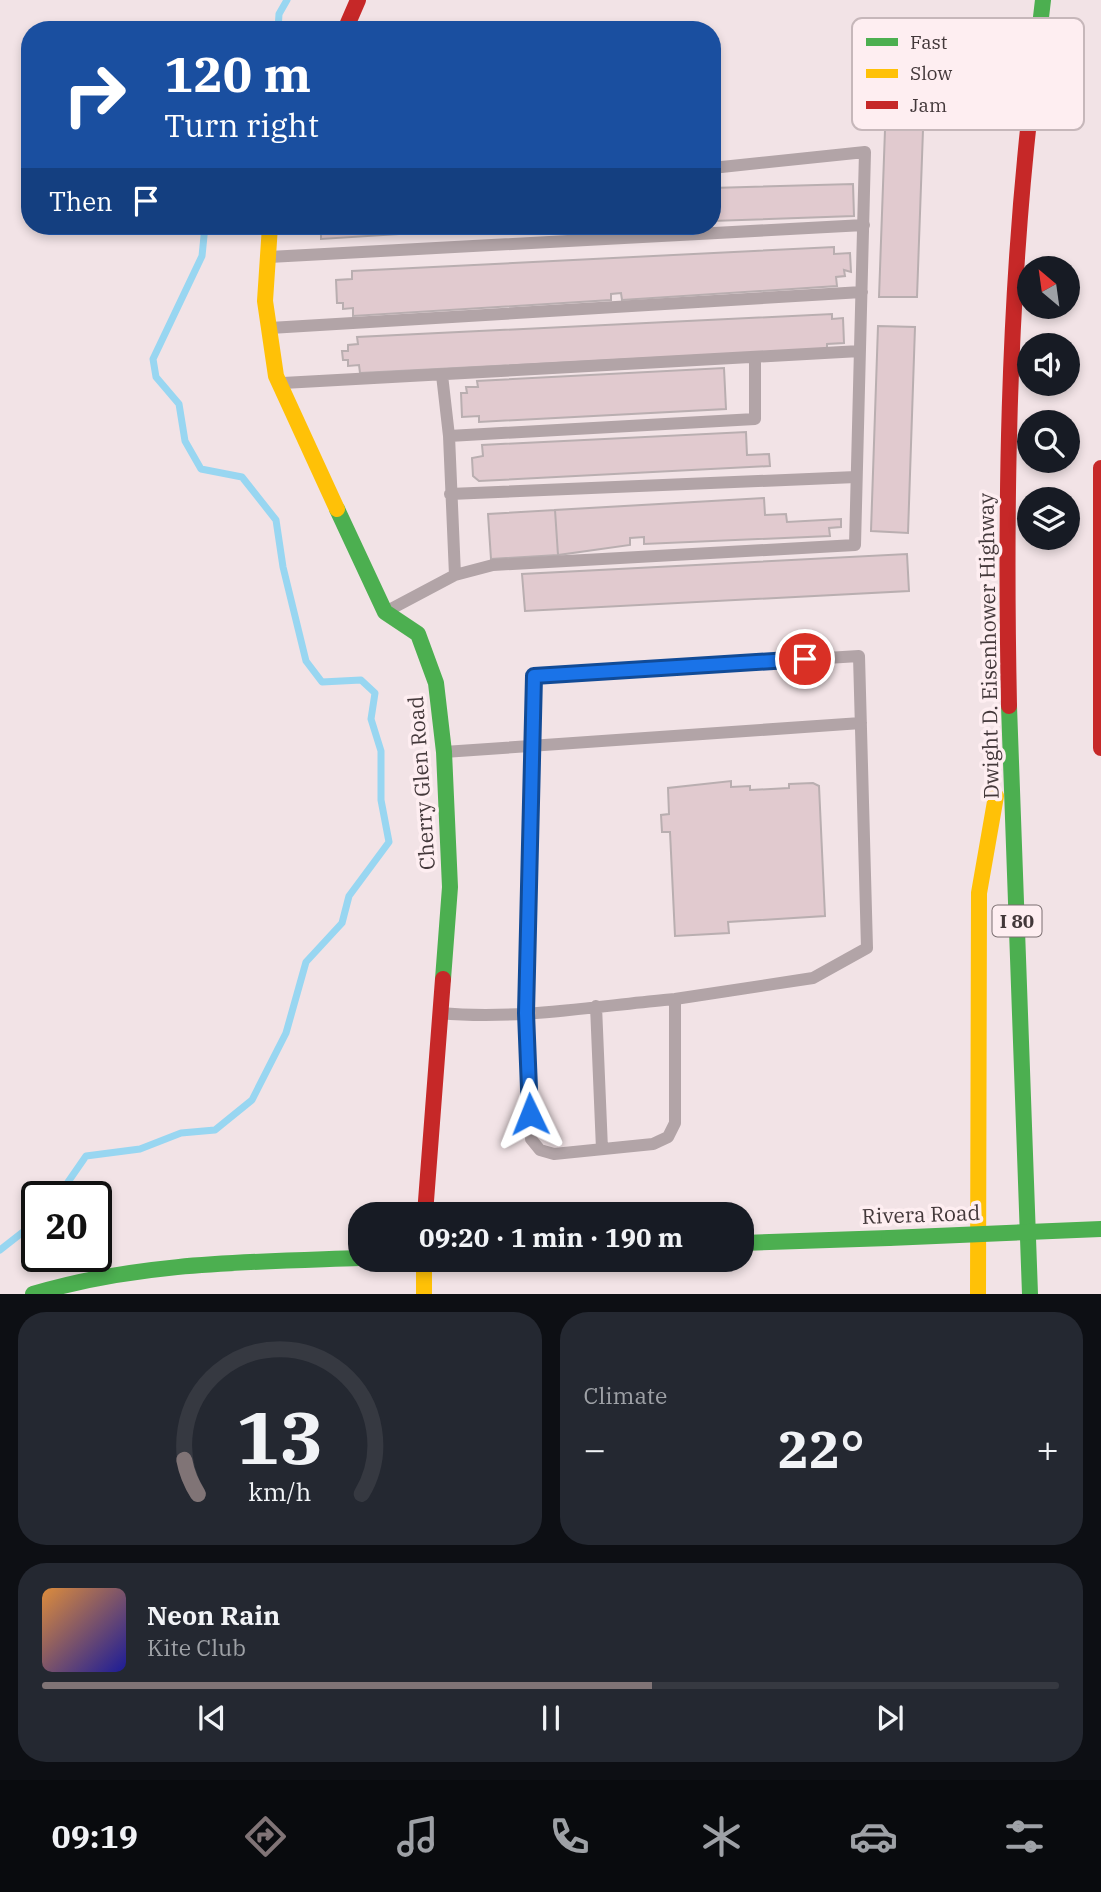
<!DOCTYPE html>
<html lang="en">
<head>
<meta charset="utf-8">
<style>
	body { margin:0; font-family:"IBM Plex Serif",serif; background:#242831; color:#f1f3f6; height:100vh; display:flex; flex-direction:column; font-size:26px; white-space:nowrap }
	* { box-sizing:border-box; margin:0 }
	p { font-size:23px; color:#9ea1a6 }
	.icon { flex:none; width:38px; height:38px; fill:none; stroke:currentColor; stroke-width:2; stroke-linecap:round; stroke-linejoin:round }
	.map { position:relative; height:1294px; overflow:hidden }
	.drawer { display:flex; flex-direction:column; gap:18px; padding:18px; background:#0d0f14; flex:1 }
	.drawer>* { flex:none }
	.guide { position:absolute; left:21px; top:21px; width:700px; height:214px; border-radius:28px; box-shadow:0 4px 10px #0003; background:#1a4fa0; color:#fff; overflow:hidden }
	.needle { width:46px; rotate:331deg }
	.buttons { position:absolute; left:1017px; top:256px; display:grid; gap:14px }
	.buttons a { display:grid; place-items:center; width:63px; height:63px; border-radius:50%; background:#171b24; box-shadow:0 4px 10px #0003; font-size:35px }
	.speed { position:absolute; left:21px; top:1181px; display:flex; gap:14px; font-size:35px; font-weight:700; text-align:center }
	.speed>* { display:grid; place-content:center; width:91px; height:91px; border-radius:50%; background:#171b24; box-shadow:0 4px 10px #0003; line-height:1 }
	.speed .limit { border:4px solid #111; border-radius:10px; background:#fff; color:#111 }
	.pin { position:absolute; display:grid; place-items:center; width:60px; height:60px; color:#fff; margin:-30px; border:4px solid #fff; border-radius:50%; box-shadow:0 2px 7px #0007 }
	.me { position:absolute; width:77px; margin:-38px; rotate:358deg; stroke-linejoin:round; filter:drop-shadow(0 0 5px #0008) }
	.turn { display:flex; align-items:center; gap:24px; height:147px; padding:0 28px; font-size:32px }
	.turn .icon { width:91px; height:91px; stroke-width:2.5 }
	.turn b { display:block; font-size:49px; line-height:60px }
	.then { display:flex; align-items:center; height:66px; padding:0 28px; background:#0003; gap:14px; font-size:26px }
	.big { font-size:52px; font-weight:700; line-height:1.1 }
	.drawer .widget { flex:1; display:flex; flex-direction:column; justify-content:center; gap:10px; min-width:0; padding:0 24px; border-radius:28px; background:#242831 }
	.drawer .dial { align-items:center; gap:0 }
	.dial svg { height:182px; overflow:visible; fill:none; stroke:#363941; stroke-width:7; stroke-linecap:round; text-anchor:middle }
	.dial text { fill:#f1f3f6; stroke:none }
	.song { display:flex; align-items:center; gap:21px }
	.cover { width:84px; height:84px; border-radius:10px; background:linear-gradient(135deg,hsl(30 70% 55%),hsl(240 70% 35%)) }
	.played { height:7px; border-radius:4px; background:linear-gradient(90deg,#807476 60%,#363941 60%) }
	.keys { display:flex; justify-content:space-around; direction:ltr }
	.heat { display:flex; justify-content:space-between; align-items:center; font-size:38px; direction:ltr }
	.drawer .tiles { flex:1; display:grid; gap:18px; grid-template-columns:1fr 1fr }
	.widget:last-child { grid-column:span 2 }
	.trip { position:absolute; left:348px; top:1202px; width:406px; height:70px; border-radius:28px; background:#171b24; box-shadow:0 4px 10px #0003; font-weight:700; line-height:70px; text-align:center }
	.tab-bar { display:flex; height:112px; justify-content:space-around; align-items:center; background:#090b0e; color:#9ea1a6 }
	.tab-bar .icon { width:49px; height:49px }
	.tab-bar .current { color:#807476 }
	.tab-bar b { font-size:32px; color:#f1f3f6 }
	.map>svg:first-child { display:block }
	.lines { fill:none; stroke-linecap:round; stroke-linejoin:round }
	.stream { stroke:#98d6f1; stroke-width:7 }
	.building { fill:#e1cacf; stroke:#b9aeb0; stroke-width:2 }
	.lane { stroke:#b2a4a7; stroke-width:12 }
	.fast { stroke:#4caf50; stroke-width:16 }
	.slow { stroke:#ffc107; stroke-width:16 }
	.jam { stroke:#c62828; stroke-width:16 }
	.fast-bridge { stroke:#4caf50; stroke-width:16 }
	.route-casing { stroke:#114b97; stroke-width:18 }
	.route { stroke:#1a73e8; stroke-width:12 }
	.labels { text-anchor:middle; stroke-width:7; stroke-linejoin:round; paint-order:stroke }
	.shield { fill:#feeef1; stroke:#7b6f71; stroke-width:2 }
	.shield-label { font-size:19px; font-weight:bold; fill:#43383a }
	.street-label { font-size:21px; fill:#43383a; stroke:#feeef1 }
	.key { fill:#feeef1; stroke:#c6b7ba; stroke-width:2 }
	.key-label { font-size:19px; fill:#43383a }
</style>
</head>
<body>
<div class="map">
<svg width="1101" height="1294" viewBox="0 0 1101 1294">
	<rect width="100%" height="100%" fill="#f2e3e6"/>
	<g class="lines">
		<path class="stream" d="M278,30L279,14L287,0
			M64,1197L68,1182L86,1156L140,1149L181,1133L215,1130L252,1100L286,1033L306,962L342,923L349,896L389,842L381,800V751L371,719L375,693L361,680L322,682L306,661L283,567L276,520L242,477L201,469L185,441L179,404L156,377L153,359L202,256L205,226
			M0,1250L37,1221"/>
	</g>
	<path class="building" d="M886,102H924L917,297H879Z
		M853,184L854,216L712,221V188Z
		M321,226H510V227L321,239Z
		M834,247V254L850,253L851,272L844,270L845,276L836,277L837,286L622,300L621,293L611,294V300L353,316V308L343,309V303H337L336,280L352,279V271Z
		M832,314V319L843,318L844,343L827,344V349L360,373L359,365L348,366V360H343L342,351H348V345L358,344L357,337Z
		M878,326L915,327L908,533L871,531Z
		M724,368L726,409L479,422V416L462,417L461,393H467L466,387H478L477,381Z
		M746,432L747,455L769,454L770,466L479,481L473,476L472,458L483,456L482,445Z
		M764,498L765,515L786,514L787,522L841,519V527L829,528L830,536L644,544V537L630,538V545L558,555L555,510Z
		M555,510L558,555L491,559L488,514Z
		M907,554L909,591L525,611L522,574Z
		M731,781V787L750,786V790L789,788V784L813,783L819,786L825,916L728,922L729,933L675,936L670,832H662L661,815L669,814L668,788Z"/>
	<g class="lines">
		<path class="lane" d="M269,257L864,225
			M270,328L862,292
			M442,375L449,436L455,575
			M283,383L860,351
			M449,436L755,419V358
			M450,494L856,477
			M389,610L455,575L493,565L855,545L865,152L712,168
			M444,752L861,723
			M596,1006L602,1149
			M440,1013C515,1020 590,1007 664,1000L675,999L813,978L867,948L859,656L534,676L526,1013L531,1139L540,1150L554,1154L653,1144L668,1137L675,1123V999"/>
		<path class="fast" d="M1030,111L1043,0
			M337,509L385,612L418,634L436,683L444,752L450,887L443,979
			M1009,706L1030,1294
			M742,1243L889,1238
			M33,1294C140,1262 249,1262 360,1258"/>
		<path class="slow" d="M270,226L265,301L276,376L337,509
			M424,1260V1294
			M978,1294L979,893L996,796"/>
		<path class="jam" d="M345,30L358,0
			M1101,468V748
			M1009,706C1005,508 1008,308 1030,111
			M425,1214L443,979"/>
		<path class="fast-bridge" d="M889,1238L1101,1229"/>
	</g>
	<g class="lines">
		<defs>
			<path id="route" d="M530,1114L526,1013L534,676L805,659"/>
		</defs>
		<use href="#route" class="route-casing"/>
		<use href="#route" class="route"/>
	</g>
	<g class="labels">
		<rect class="shield" x="992.5" y="905.5" width="49" height="31" rx="5"/>
		<g class="shield-label">
			<text x="1017" y="928">I 80</text>
		</g>
		<g class="street-label">
			<text transform="translate(989 646) rotate(-91)" y="7">Dwight D. Eisenhower Highway</text>
			<text transform="translate(422 783) rotate(-94)" y="7">Cherry Glen Road</text>
			<text transform="translate(921 1215) rotate(-2)" y="7">Rivera Road</text>
		</g>
	</g>
	<rect x="852" y="18" width="232" height="112" rx="10" class="key"/>
	<rect x="866" y="38" width="32" height="8" fill="#4caf50"/>
	<rect x="866" y="69" width="32" height="9" fill="#ffc107"/>
	<rect x="866" y="101" width="32" height="8" fill="#c62828"/>
	<g class="key-label">
		<text x="910" y="49">Fast</text>
		<text x="910" y="80">Slow</text>
		<text x="910" y="112">Jam</text>
	</g>
</svg>
<div class="buttons">
<a><svg class="needle" viewBox="-14 -14 28 28"><path d="M0-13l5 13h-10z" fill="#e53935"/><path d="M0 13l5-13h-10z" fill="#9ea1a6"/></svg></a>
<a><svg class="icon" aria-label="sound" viewBox="0 0 24 24"><path d="M4 9h4l5-4v14l-5-4H4zM17 9q2 3 0 6"/></svg></a>
<a><svg class="icon" aria-label="search" viewBox="0 0 24 24"><circle cx="10" cy="10" r="6"/><path d="M15 15l6 6"/></svg></a>
<a><svg class="icon" aria-label="layers" viewBox="0 0 24 24"><path d="M12 4l9 5-9 5-9-5zM3 14l9 5 9-5"/></svg></a>
</div>
<div class="speed"><div class="limit">20</div></div>
<div class="pin" style="left:805px;top:659px;background:#d93025"><svg class="icon" aria-label="arrive" viewBox="0 0 24 24"><path d="M6 21V4h12l-3 4 3 4H6"/></svg></div>
<svg class="me" style="left:530px;top:1114px" viewBox="-20 -20 40 40"><path d="M0-17L14 15 0 8-14 15z" fill="#1a73e8" stroke="#fff" stroke-width="4"/></svg>
<div class="trip">09:20 · 1 min · 190 m</div>
<div class="guide">
<div class="turn"><svg class="icon" aria-label="right" viewBox="0 0 24 24"><path d="M7 20v-9h11M14 6l5 5-5 5"/></svg><div><b>120 m</b>Turn right</div></div>
<div class="then">Then<svg class="icon" aria-label="arrive" viewBox="0 0 24 24"><path d="M6 21V4h12l-3 4 3 4H6"/></svg></div>
</div>
</div>
<section class="drawer">
<div class="tiles">
<div class="widget dial"><svg viewBox="0 0 100 80">
<path d="M14 69A42 42 0 1 1 86 69"/>
<path d="M14 69A42 42 0 0 1 8 54" stroke="#807476"/>
<text x="50" y="56" font-size="32" font-weight="700">13</text>
<text x="50" y="72" font-size="11">km/h</text>
</svg></div>
<div class="widget"><p>Climate</p>
<div class="heat"><a>−</a><b class="big">22°</b><a>+</a></div>
</div>
<div class="widget">
<div class="song"><i class="cover"></i><div><b>Neon Rain</b><p>Kite Club</p></div></div>
<div class="played"></div>
<div class="keys"><svg class="icon" aria-label="previous" viewBox="0 0 24 24"><path d="M18 5L8 12l10 7zM5 5v14"/></svg><svg class="icon" aria-label="pause" viewBox="0 0 24 24"><path d="M8 5v14M16 5v14"/></svg><svg class="icon" aria-label="next" viewBox="0 0 24 24"><path d="M6 5l10 7-10 7zM19 5v14"/></svg></div>
</div>
</div>
</section>
<nav class="tab-bar">
<b>09:19</b>
<svg class="icon current" aria-label="directions" viewBox="0 0 24 24"><path d="M12 3l9 9-9 9-9-9zM9 14v-3h6M13 9l2 2-2 2"/></svg>
<svg class="icon" aria-label="music" viewBox="0 0 24 24"><path d="M9 18V5l10-2v13"/><circle cx="6" cy="18" r="3"/><circle cx="16" cy="16" r="3"/></svg>
<svg class="icon" aria-label="phone" viewBox="0 0 24 24"><path d="M5 4h4l2 5-3 2q2 4 5 5l2-3 5 2v4C11 20 4 13 5 4z"/></svg>
<svg class="icon" aria-label="climate" viewBox="0 0 24 24"><path d="M12 3v18M4 7l16 10M4 17L20 7"/></svg>
<svg class="icon" aria-label="car" viewBox="0 0 24 24"><path d="M5 17H2v-5l4-1 3-4h7l3 4 3 1v5h-3M9 17h6M6 11h13"/><circle cx="7" cy="17" r="2"/><circle cx="17" cy="17" r="2"/></svg>
<svg class="icon" aria-label="filters" viewBox="0 0 24 24"><path d="M4 7h16M4 17h16"/><circle cx="9" cy="7" r="2"/><circle cx="15" cy="17" r="2"/></svg>
</nav>
</body>
</html>
